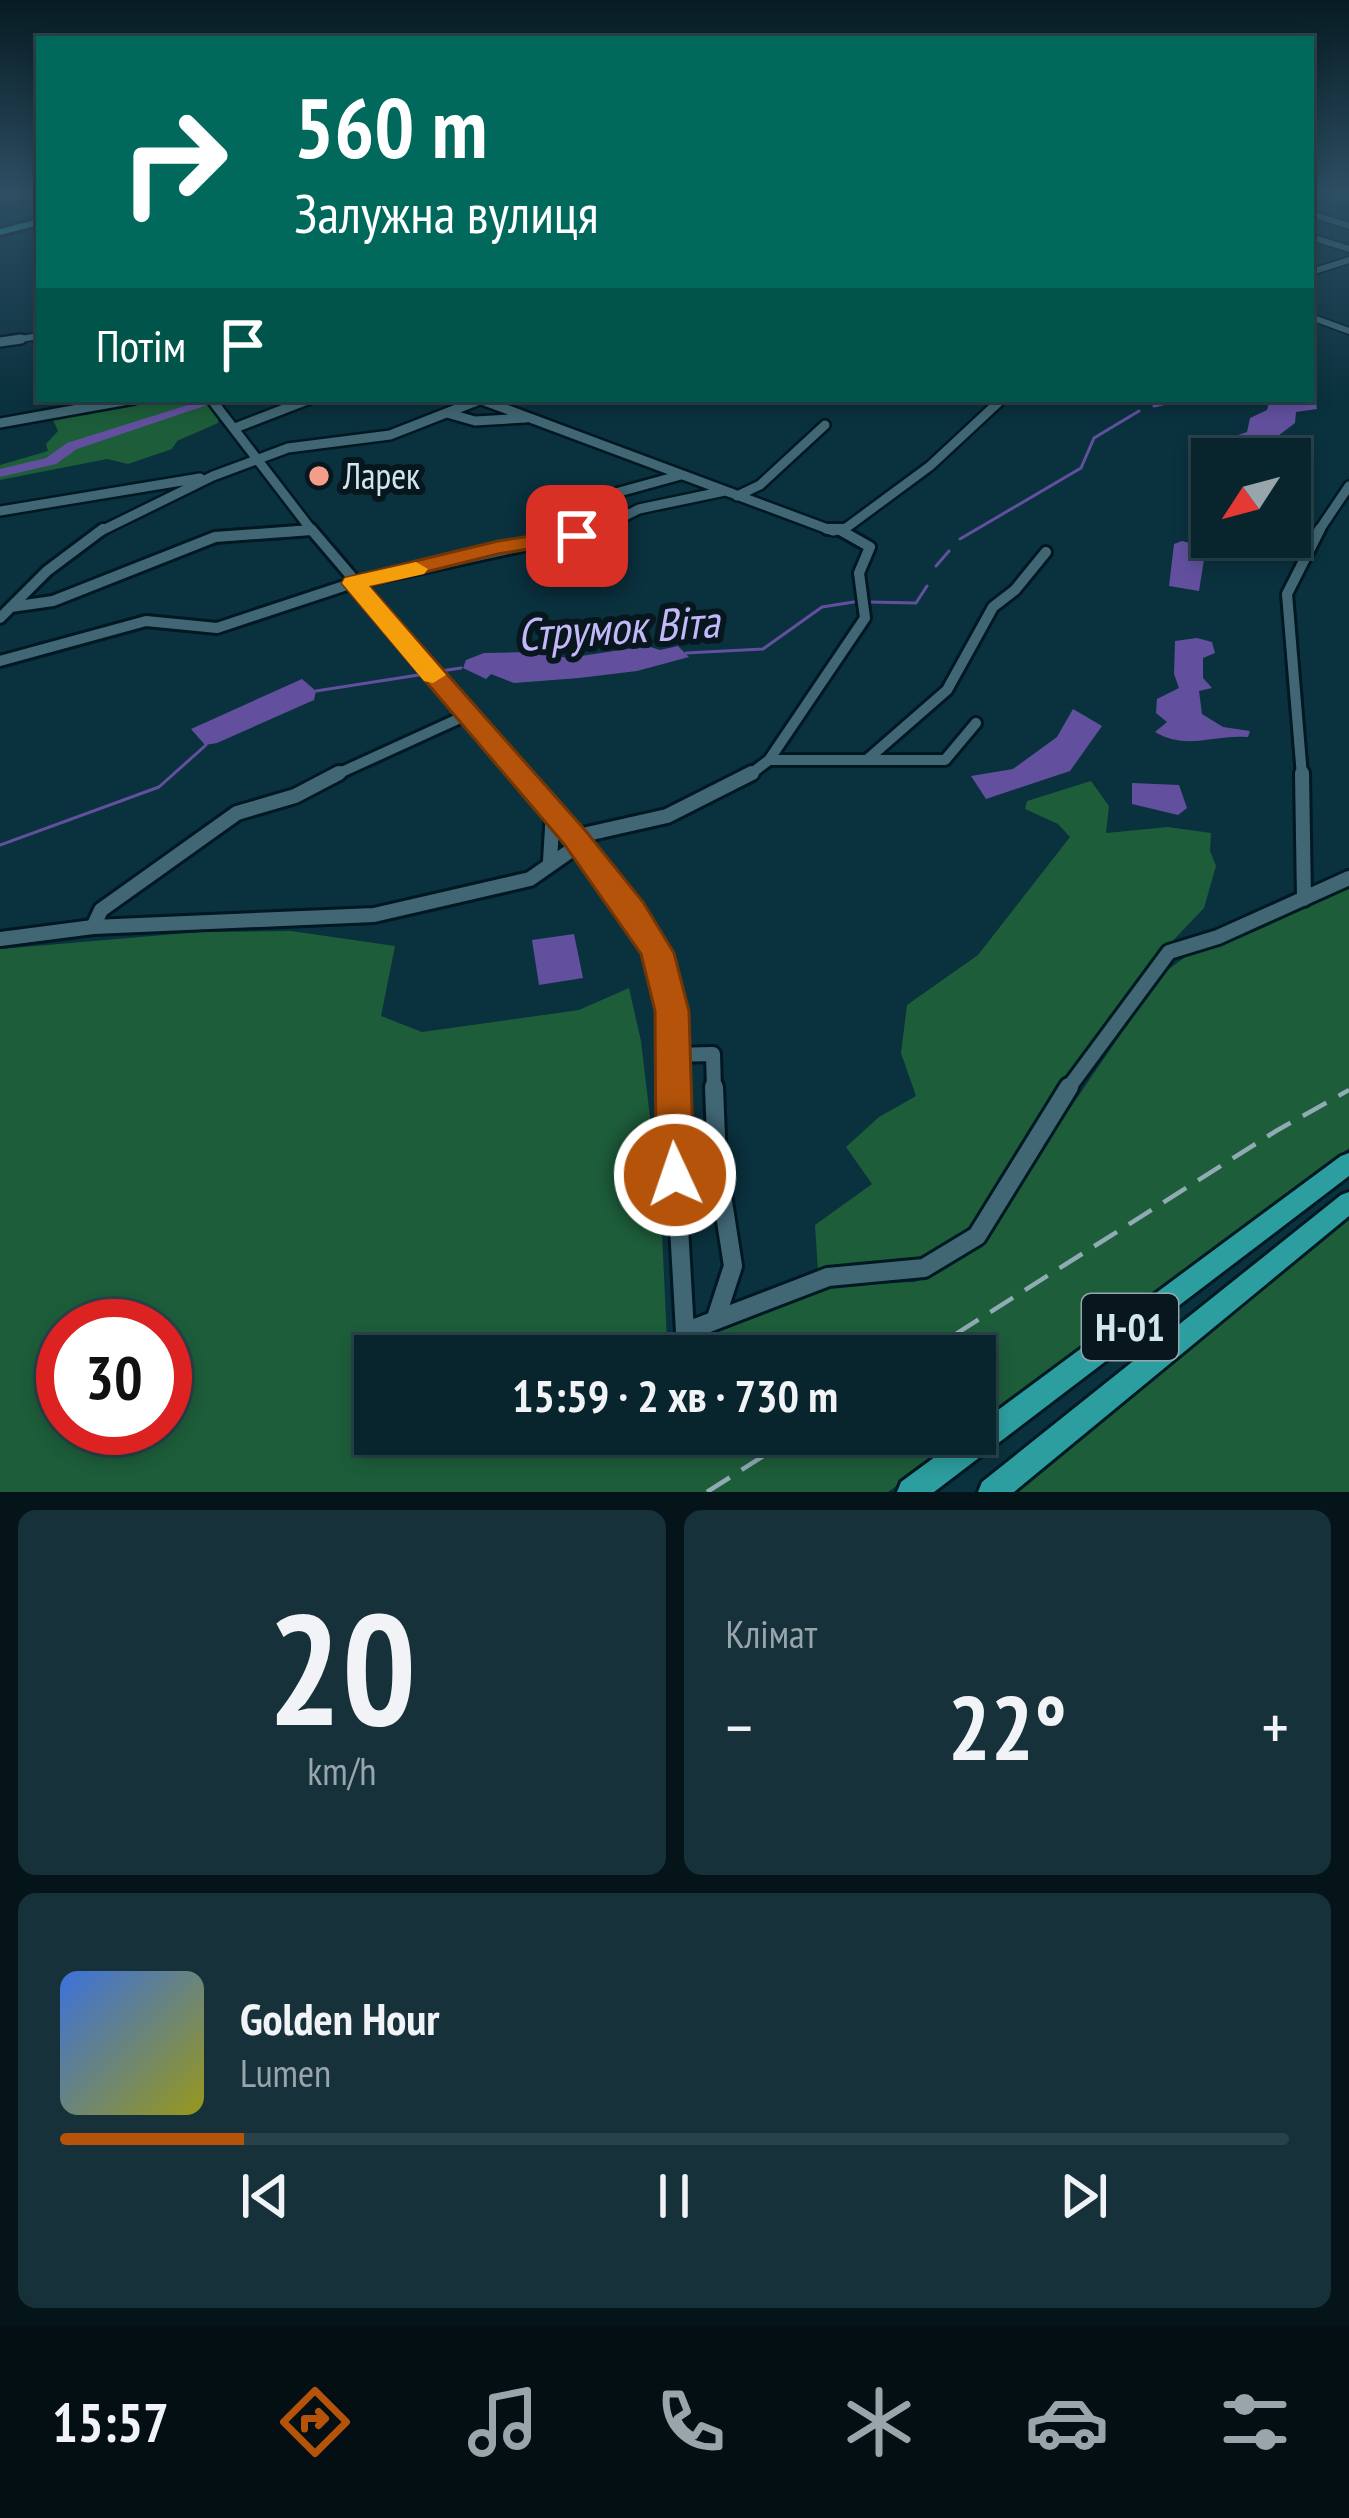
<!DOCTYPE html>
<html lang="uk">
<head>
<meta charset="utf-8">
<style>
	body { margin:0; font-family:"PT Sans Narrow",sans-serif; background:#16313a; color:#f1f3f6; height:100vh; display:flex; flex-direction:column; font-size:45px; white-space:nowrap }
	* { box-sizing:border-box; margin:0 }
	p { font-size:39px; color:#98a5aa }
	.icon { flex:none; width:66px; height:66px; fill:none; stroke:currentColor; stroke-width:2; stroke-linecap:round; stroke-linejoin:round }
	.map { position:relative; height:1492px; overflow:hidden }
	.panel { display:flex; flex-direction:column; gap:18px; padding:18px; background:#041419; flex:1 }
	.panel>* { flex:none }
	.banner { position:absolute; left:36px; top:36px; width:1278px; height:366px; border-radius:0px; box-shadow:0 6px 18px #0003,0 0 0 3px #29424a; background:#00695c; color:#fff; overflow:hidden }
	.needle { width:78px; rotate:234deg }
	.buttons { position:absolute; left:1191px; top:438px; display:grid; gap:24px }
	.buttons a { display:grid; place-items:center; width:120px; height:120px; border-radius:0px; background:#08252e; box-shadow:0 6px 18px #0003,0 0 0 3px #29424a; font-size:60px }
	.speed { position:absolute; left:36px; top:1299px; display:flex; gap:24px; font-size:60px; font-weight:700; text-align:center }
	.speed>* { display:grid; place-content:center; width:156px; height:156px; border-radius:50%; background:#08252e; box-shadow:0 6px 18px #0003,0 0 0 3px #29424a; line-height:1 }
	.speed .limit { border:18px solid #d22; background:#fff; color:#111 }
	.pin { position:absolute; display:grid; place-items:center; width:102px; height:102px; color:#fff; margin:-51px; border-radius:24px; box-shadow:0 6px 18px #0006 }
	.me { position:absolute; width:132px; margin:-66px; rotate:357deg; stroke-linejoin:round; filter:drop-shadow(0 0 9px #0008) }
	.turn { display:flex; align-items:center; gap:42px; height:252px; padding:0 60px; font-size:54px }
	.turn .icon { width:156px; height:156px; stroke-width:2.5 }
	.turn b { display:block; font-size:84px; line-height:102px }
	.then { display:flex; align-items:center; height:114px; padding:0 60px; background:#0003; gap:24px; font-size:45px }
	.big { font-size:90px; font-weight:700; line-height:1.1 }
	.panel .widget { flex:1; display:flex; flex-direction:column; justify-content:center; gap:18px; min-width:0; padding:0 42px; border-radius:18px; background:#16313a }
	.panel .dial { align-items:center; gap:0 }
	.dial b { font-size:156px; line-height:1 }
	.song { display:flex; align-items:center; gap:36px }
	.cover { width:144px; height:144px; border-radius:18px; background:linear-gradient(135deg,hsl(220 70% 55%),hsl(60 70% 35%)) }
	.played { height:12px; border-radius:6px; background:linear-gradient(90deg,#b45309 15%,#29424a 15%) }
	.keys { display:flex; justify-content:space-around; direction:ltr }
	.heat { display:flex; justify-content:space-between; align-items:center; font-size:66px; direction:ltr }
	.panel .tiles { flex:1; display:grid; gap:18px; grid-template-columns:1fr 1fr }
	.widget:last-child { grid-column:span 2 }
	.trip { position:absolute; left:354px; top:1335px; width:642px; height:120px; border-radius:0px; background:#08252e; box-shadow:0 6px 18px #0003,0 0 0 3px #29424a; font-weight:700; line-height:120px; text-align:center }
	.tabs { display:flex; height:192px; justify-content:space-around; align-items:center; background:#030f12; color:#98a5aa }
	.tabs .icon { width:84px; height:84px }
	.tabs .on { color:#b45309 }
	.tabs b { font-size:54px; color:#f1f3f6 }
	.map>svg:first-child { display:block }
	.green { fill:#1d5d3a; fill-rule:evenodd }
	.water { fill:#62509e }
	.lines { fill:none; stroke-linecap:round; stroke-linejoin:round }
	.stream { stroke:#62509e; stroke-width:3 }
	.river { fill:#62509e; fill-rule:evenodd }
	.minor-far4-casing { stroke:#001821; stroke-width:9 }
	.minor-far3-casing { stroke:#001821; stroke-width:14 }
	.minor-far2-casing { stroke:#001821; stroke-width:16 }
	.minor-far1-casing { stroke:#001821; stroke-width:20 }
	.minor-casing { stroke:#001821; stroke-width:24 }
	.major-casing { stroke:#001821; stroke-width:6 }
	.minor-far4 { stroke:#416775; stroke-width:6 }
	.minor-far3 { stroke:#416775; stroke-width:9 }
	.minor-far2 { stroke:#416775; stroke-width:10 }
	.minor-far1 { stroke:#416775; stroke-width:14 }
	.minor { stroke:#416775; stroke-width:18 }
	.major { fill:#2d9e9f; fill-rule:evenodd }
	.rail { stroke:#91abb5; stroke-width:4.5; stroke-dasharray:27 14; stroke-linecap:butt }
	.route { fill:#b45309; stroke:#753606; stroke-width:3 }
	.slow { fill:#f59e0b }
	.poi-dot { fill:#f49e89; stroke:#08171d; stroke-width:4.5 }
	.labels { text-anchor:middle; stroke-width:12; stroke-linejoin:round; paint-order:stroke }
	.far-poi-label { font-size:36px; fill:#d2e6ee; stroke:#08171d; text-anchor:start }
	.shield { fill:#08171d; stroke:#95a8af; stroke-width:3 }
	.shield-label { font-size:39px; font-weight:bold; fill:#d2e6ee }
	.water-label { font-size:45px; font-style:italic; fill:#c3b8f9; stroke:#08171d }
</style>
</head>
<body>
<div class="map">
<svg width="1349" height="1492" viewBox="0 0 1349 1492">
	<rect width="100%" height="100%" fill="#0a313e"/>
	<path class="green" d="M140,399H226L219,401L218,423L177,441L172,449L128,464L107,459L0,480V465L48,451L46,444L58,431L53,420L56,417L86,415Z
		M1091,781L1109,806L1106,833L1168,827L1211,833L1210,851L1216,866L1204,908L1141,974L973,1230L921,1260L818,1272L815,1225L872,1184L846,1147L879,1117L916,1096L901,1053L907,1005L978,955L1070,837L1058,824L1025,809L1027,801Z
		M1349,886V1148L975,1429V1356H375V1434H968L888,1492H0V949L199,932L291,931L395,946L381,1016L422,1032L579,1010L629,988L641,1041L661,1210L667,1341L835,1284L915,1282L984,1244L1047,1142L1161,975L1185,957ZM63,1326H165V1428H63Z
		M1349,1205V1492H1003Z"/>
	<path class="water" d="M1270,399L1316,403L1317,409L1296,412L1295,423L1274,439L1263,459L1209,462L1210,457L1228,450L1238,435L1247,432L1250,418L1267,410Z
		M1182,541L1206,547L1199,591L1169,586L1174,544Z
		M1197,638L1212,642L1215,653L1203,658V678L1212,688L1199,691L1202,714L1223,727L1250,731L1248,737C1212,734 1188,751 1155,732L1167,722L1156,713L1157,699L1179,688L1174,674L1175,641Z
		M647,646L660,650L678,646L689,657L637,671L579,678L514,683L491,674L486,679L463,668L466,660L484,653L535,652L568,658Z
		M302,679L316,691L314,700L217,743L205,745L191,729Z
		M1073,709L1102,726L1070,771L986,799L971,776L1013,769L1057,737Z
		M1132,783L1179,785L1187,808L1178,815L1132,804Z
		M574,934L583,978L539,985L532,940Z"/>
	<g class="lines">
		<path class="stream" d="M1154,406L1184,399
			M960,539L1081,468L1094,438L1139,411
			M936,566L949,551
			M869,602L916,603L927,586
			M686,653L763,649L822,607L860,601
			M441,671L461,668
			M316,691L425,674
			M0,845L159,787L206,745"/>
		<path class="river" d="M207,399H225L77,449L56,464L0,477V469L46,458L67,443Z"/>
		<defs>
			<path id="minor-far4" d="M1311,214L1349,226
				M1311,237L1349,249
				M1311,272L1349,260
				M1311,317L1349,331
				M2,342L39,336"/>
			<path id="minor-far3" d="M0,342L21,339
				M211,399L313,532
				M479,399L833,531L846,528L930,466L1002,399
				M447,413L475,421L526,418
				M0,423L134,399
				M235,428L310,399
				M737,496L760,485L825,425
				M0,511L200,478
				M99,532L213,476L288,448L390,435L482,399
				M287,532L311,530
				M560,532V518L572,505L681,475
				M593,532L639,509L725,491
				M1318,532L1349,486"/>
			<path id="minor-far2" d="M311,529L521,776
				M560,529V539
				M827,529H843
				M11,607L53,601L215,537L311,530
				M0,618L47,571L103,529
				M0,661L146,621L217,628L353,583L599,529
				M869,758L947,690L993,607L1015,590L1046,552
				M769,760H945L976,723
				M333,776L469,714
				M748,776L769,760L865,618L859,573L870,547L840,530
				M1302,776L1287,594L1320,529"/>
			<path id="minor-far1" d="M339,773L295,796L237,813L101,910L93,927L374,915L530,879L580,844
				M518,773C579,842 652,913 671,1006C676,1032 672,1063 671,1090
				M1302,773L1304,899
				M574,837L667,816L752,773
				M550,861L553,811
				M0,939L93,927
				M672,1055L713,1054L714,1090
				M1067,1090L1169,952L1218,937L1349,878"/>
			<path id="minor" d="M671,1087L685,1332L828,1277L924,1268L977,1236L1069,1087
				M714,1087L717,1163L733,1266L716,1318"/>
			<path id="major" d="M39,219V225L0,235V229Z
				M1349,1153V1176L934,1492H897L901,1482L966,1434H975V1427L1341,1156Z
				M1349,1192V1216L1014,1492H978L982,1482L1341,1195Z"/>
		</defs>
		<use href="#minor-far4" class="minor-far4-casing"/>
		<use href="#minor-far3" class="minor-far3-casing"/>
		<use href="#minor-far2" class="minor-far2-casing"/>
		<use href="#minor-far1" class="minor-far1-casing"/>
		<use href="#minor" class="minor-casing"/>
		<use href="#major" class="major-casing"/>
		<use href="#minor-far4" class="minor-far4"/>
		<use href="#minor-far3" class="minor-far3"/>
		<use href="#minor-far2" class="minor-far2"/>
		<use href="#minor-far1" class="minor-far1"/>
		<use href="#minor" class="minor"/>
		<use href="#major" class="major"/>
		<path class="rail" d="M921,1356L1276,1131L1349,1090
			M707,1492L798,1434"/>
	</g>
	<linearGradient id="sky" x2="0" y2="1"><stop stop-color="#061b22"/><stop offset="0.48" stop-color="#2d4e63"/><stop offset="1" stop-color="#2d4e63" stop-opacity="0"/></linearGradient>
	<rect width="1349" height="401" fill="url(#sky)"/>
	<path class="route" d="M577,529L584,531V540L498,554L369,586L585,830L643,902L674,953L689,1011L694,1175L688,1186L675,1191L661,1186L656,1175L655,1011L641,954L564,844L342,583L345,578L498,541Z"/>
	<path class="slow" d="M416,562L428,569L424,574L369,586L446,675L433,683L424,681L342,583L345,578Z"/>
	<circle class="poi-dot" cx="319" cy="476" r="12"/>
	<g class="labels">
		<g class="far-poi-label">
			<text x="343" y="489">Ларек</text>
		</g>
		<rect class="shield" x="1082" y="1294" width="96" height="66" rx="9"/>
		<g class="shield-label">
			<text x="1130" y="1341">Н-01</text>
		</g>
		<g class="water-label">
			<text transform="translate(618 628) rotate(-4)" y="16">Струмок Віта</text>
		</g>
	</g>
</svg>
<div class="buttons">
<a><svg class="needle" viewBox="-14 -14 28 28"><path d="M0-13l5 13h-10z" fill="#e53935"/><path d="M0 13l5-13h-10z" fill="#98a5aa"/></svg></a>
</div>
<div class="speed"><div class="limit">30</div></div>
<div class="pin" style="left:577px;top:536px;background:#d93025"><svg class="icon" aria-label="arrive" viewBox="0 0 24 24"><path d="M6 21V4h12l-3 4 3 4H6"/></svg></div>
<svg class="me" style="left:675px;top:1175px" viewBox="-20 -20 40 40"><circle r="17" fill="#b45309" stroke="#fff" stroke-width="3"/><path d="M0-11L8 9 0 5-8 9z" fill="#fff"/></svg>
<div class="trip">15:59 · 2 хв · 730 m</div>
<div class="banner">
<div class="turn"><svg class="icon" aria-label="right" viewBox="0 0 24 24"><path d="M7 20v-9h11M14 6l5 5-5 5"/></svg><div><b>560 m</b>Залужна вулиця</div></div>
<div class="then">Потім<svg class="icon" aria-label="arrive" viewBox="0 0 24 24"><path d="M6 21V4h12l-3 4 3 4H6"/></svg></div>
</div>
</div>
<section class="panel">
<div class="tiles">
<div class="widget dial"><b>20</b><p>km/h</p></div>
<div class="widget"><p>Клімат</p>
<div class="heat"><a>−</a><b class="big">22°</b><a>+</a></div>
</div>
<div class="widget">
<div class="song"><i class="cover"></i><div><b>Golden Hour</b><p>Lumen</p></div></div>
<div class="played"></div>
<div class="keys"><svg class="icon" aria-label="previous" viewBox="0 0 24 24"><path d="M18 5L8 12l10 7zM5 5v14"/></svg><svg class="icon" aria-label="pause" viewBox="0 0 24 24"><path d="M8 5v14M16 5v14"/></svg><svg class="icon" aria-label="next" viewBox="0 0 24 24"><path d="M6 5l10 7-10 7zM19 5v14"/></svg></div>
</div>
</div>
</section>
<nav class="tabs">
<b>15:57</b>
<svg class="icon on" aria-label="directions" viewBox="0 0 24 24"><path d="M12 3l9 9-9 9-9-9zM9 14v-3h6M13 9l2 2-2 2"/></svg>
<svg class="icon" aria-label="music" viewBox="0 0 24 24"><path d="M9 18V5l10-2v13"/><circle cx="6" cy="18" r="3"/><circle cx="16" cy="16" r="3"/></svg>
<svg class="icon" aria-label="phone" viewBox="0 0 24 24"><path d="M5 4h4l2 5-3 2q2 4 5 5l2-3 5 2v4C11 20 4 13 5 4z"/></svg>
<svg class="icon" aria-label="climate" viewBox="0 0 24 24"><path d="M12 3v18M4 7l16 10M4 17L20 7"/></svg>
<svg class="icon" aria-label="car" viewBox="0 0 24 24"><path d="M5 17H2v-5l4-1 3-4h7l3 4 3 1v5h-3M9 17h6M6 11h13"/><circle cx="7" cy="17" r="2"/><circle cx="17" cy="17" r="2"/></svg>
<svg class="icon" aria-label="filters" viewBox="0 0 24 24"><path d="M4 7h16M4 17h16"/><circle cx="9" cy="7" r="2"/><circle cx="15" cy="17" r="2"/></svg>
</nav>
</body>
</html>
